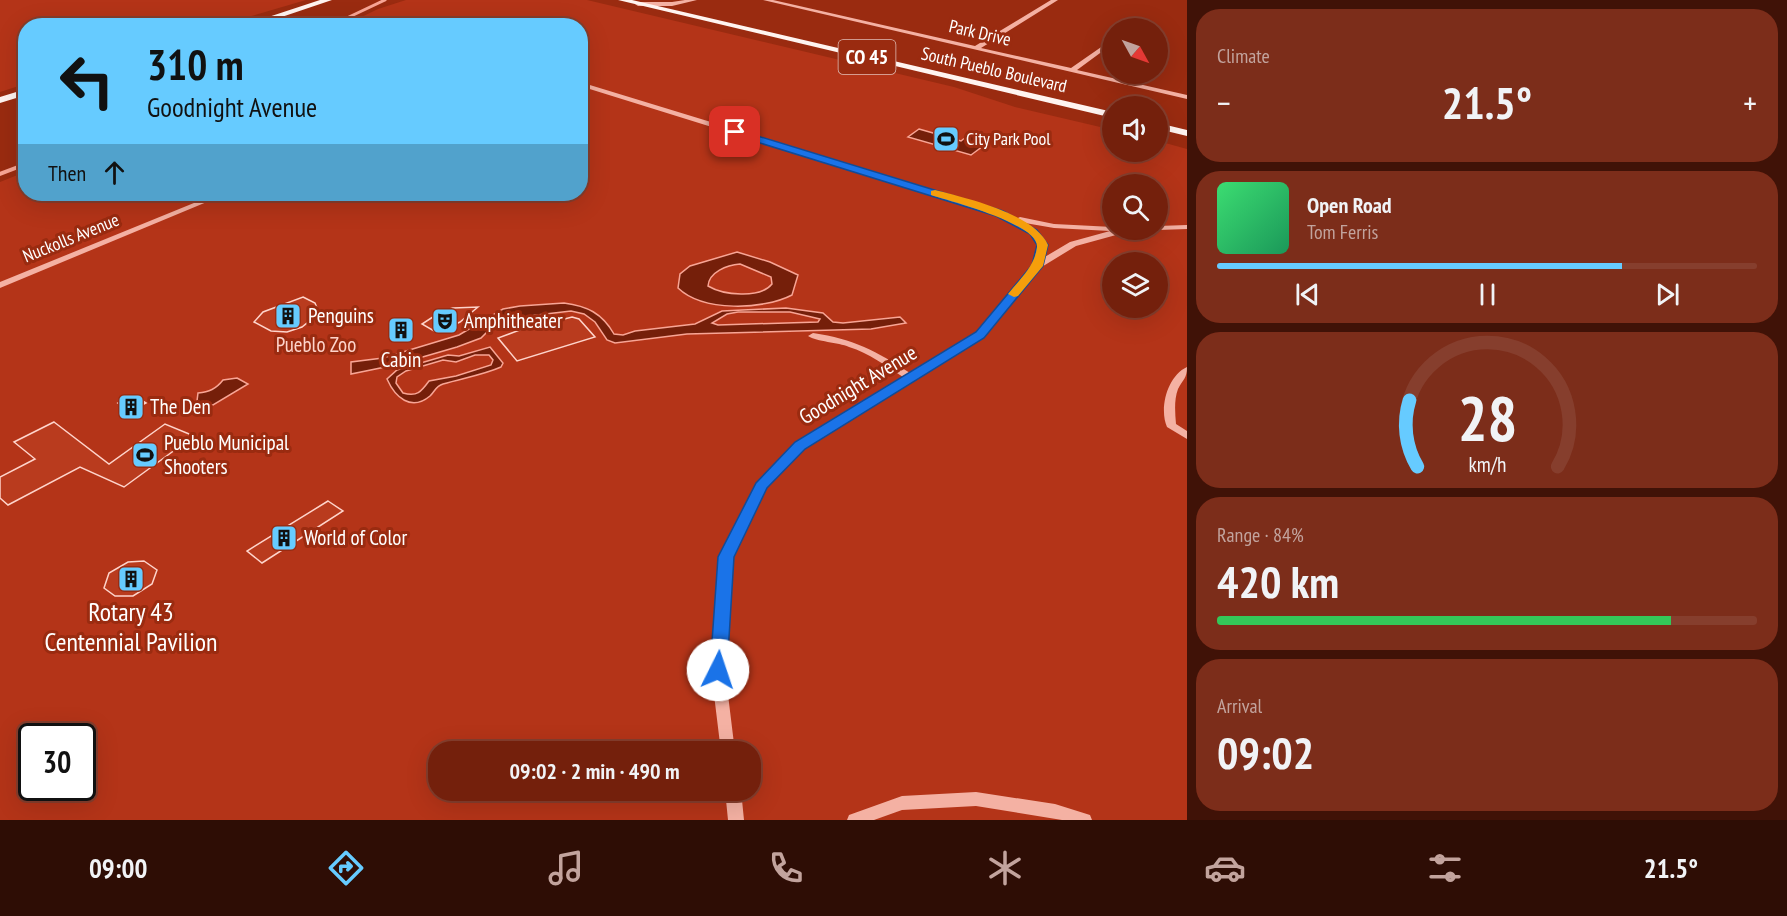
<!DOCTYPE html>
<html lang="en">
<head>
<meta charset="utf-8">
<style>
	body { margin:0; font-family:"PT Sans Narrow",sans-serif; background:#7c2d1a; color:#f1f3f6; height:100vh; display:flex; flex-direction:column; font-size:22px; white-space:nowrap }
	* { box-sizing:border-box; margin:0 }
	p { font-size:20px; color:#c2a39d }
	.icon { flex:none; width:33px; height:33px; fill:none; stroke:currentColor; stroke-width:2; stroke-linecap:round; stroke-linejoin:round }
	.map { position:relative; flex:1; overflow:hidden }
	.panel { display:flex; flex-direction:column; gap:9px; padding:9px; background:#401207; width:600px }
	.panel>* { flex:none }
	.guide { position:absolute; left:18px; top:18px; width:570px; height:183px; border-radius:24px; box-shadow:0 6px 24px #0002,0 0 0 2px #863e2d; background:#66cbff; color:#111; overflow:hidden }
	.needle { width:39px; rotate:130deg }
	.tools { position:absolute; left:1102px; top:18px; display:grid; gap:12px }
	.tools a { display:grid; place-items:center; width:66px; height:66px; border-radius:50%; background:#74200c; box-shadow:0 6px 24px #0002,0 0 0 2px #863e2d; font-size:30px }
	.speed { position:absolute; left:18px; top:723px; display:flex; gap:12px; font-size:30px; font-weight:700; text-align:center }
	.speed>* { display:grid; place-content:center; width:78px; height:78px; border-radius:50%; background:#74200c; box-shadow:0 6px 24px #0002,0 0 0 2px #863e2d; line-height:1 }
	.speed .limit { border:3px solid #111; border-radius:9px; background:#fff; color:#111 }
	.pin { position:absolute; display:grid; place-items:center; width:51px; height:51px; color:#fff; margin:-26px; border-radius:12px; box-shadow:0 3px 9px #0006 }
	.me { position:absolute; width:66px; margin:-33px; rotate:4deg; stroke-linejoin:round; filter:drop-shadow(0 0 4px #0008) }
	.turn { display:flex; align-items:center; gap:21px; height:126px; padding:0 30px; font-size:27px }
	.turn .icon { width:78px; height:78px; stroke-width:2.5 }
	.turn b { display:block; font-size:42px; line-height:51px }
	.then { display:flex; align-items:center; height:57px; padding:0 30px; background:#0003; gap:12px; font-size:22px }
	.big { font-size:45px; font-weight:800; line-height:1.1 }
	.panel .card { flex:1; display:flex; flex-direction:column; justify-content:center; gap:9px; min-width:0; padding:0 21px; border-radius:24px; background:#7c2d1a }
	.panel .dial { align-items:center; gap:0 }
	.dial svg { height:156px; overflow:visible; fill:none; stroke:#863e2d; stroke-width:7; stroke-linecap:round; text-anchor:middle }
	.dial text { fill:#f1f3f6; stroke:none }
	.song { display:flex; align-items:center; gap:18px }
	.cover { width:72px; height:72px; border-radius:9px; background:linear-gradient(135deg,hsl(140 70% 55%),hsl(150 70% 35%)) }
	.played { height:6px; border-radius:3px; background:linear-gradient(90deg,#66cbff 75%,#863e2d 75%) }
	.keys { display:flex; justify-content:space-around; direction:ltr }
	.heat { display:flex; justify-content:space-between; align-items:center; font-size:33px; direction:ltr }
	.charge { height:9px; border-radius:4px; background:linear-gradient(90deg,#34c759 84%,#863e2d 0) }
	.trip { position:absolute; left:428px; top:741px; width:333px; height:60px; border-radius:24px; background:#74200c; box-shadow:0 6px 24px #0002,0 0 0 2px #863e2d; font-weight:800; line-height:60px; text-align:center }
	.tab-bar { display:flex; height:96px; justify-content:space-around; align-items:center; background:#2e0d05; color:#c2a39d }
	.tab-bar .icon { width:42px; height:42px }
	.tab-bar .selected { color:#66cbff }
	.tab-bar b { font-size:27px; color:#f1f3f6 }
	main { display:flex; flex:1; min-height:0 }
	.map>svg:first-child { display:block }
	.green { fill:#b43418; fill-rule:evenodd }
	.water { fill:#751f0a; stroke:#f8a595; stroke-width:1.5; fill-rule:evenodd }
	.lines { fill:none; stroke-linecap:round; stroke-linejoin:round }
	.stream-far1 { stroke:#f8a595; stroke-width:3 }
	.stream { stroke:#f8a595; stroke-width:4 }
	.building { fill:#b93b1e; stroke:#fed4cb; stroke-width:1.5 }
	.minor { fill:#f4b1a3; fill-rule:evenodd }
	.major { fill:#fff4f0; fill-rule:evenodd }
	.route { fill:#1a73e8; stroke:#114b97; stroke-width:1.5 }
	.slow { fill:#f59e0b }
	.labels { text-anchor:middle; stroke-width:6; stroke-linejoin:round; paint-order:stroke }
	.far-street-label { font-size:18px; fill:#fff; stroke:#9a2b10 }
	.far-poi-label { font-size:18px; fill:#fff; stroke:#9a2b10; text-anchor:start }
	.shield { fill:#9a2b10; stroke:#e1bfb7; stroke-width:1.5 }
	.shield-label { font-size:20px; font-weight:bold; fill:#fff }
	.poi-label { font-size:21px; fill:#fff; stroke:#9a2b10; text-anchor:start }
	.park-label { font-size:21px; fill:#fed4cb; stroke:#9a2b10 }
	.street-label { font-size:21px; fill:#fff; stroke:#9a2b10 }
	.near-poi-label { font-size:26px; fill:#fff; stroke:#9a2b10 }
</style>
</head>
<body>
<main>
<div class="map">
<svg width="1187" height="820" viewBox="0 0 1187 820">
	<rect width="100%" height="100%" fill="#9a2b10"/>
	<path class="green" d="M0,0H306L221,25L26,26L25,84L0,92Z
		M406,0H587L954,87L1015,107L1113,130V152H1158V141L1187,149V820H0V182L25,172L26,194H580V26L345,25L378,9ZM1113,184H1158V230H1113ZM1113,262H1158V308H1113ZM32,736H82V788H32ZM438,752H750V790H438Z"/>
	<path class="water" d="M919,129L961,141L970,134L991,140L971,155L908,137Z
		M737,252L770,262L798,275L792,295C763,310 703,312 678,288L680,274L690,266ZM740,264L771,277L772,284C760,299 723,295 708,286C709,272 727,265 740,264Z
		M564,303C587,306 602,313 614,334L623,335L635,331L695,324L722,311L786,308L823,313L833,322L843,323L900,317L906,323L871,329L687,334L615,343L607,340L595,322L584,314L571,311L537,315L498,321L481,338L457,347L395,365L351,374V362L383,358L459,335L503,309L520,306ZM738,312H790L820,319L818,322L718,325L712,323L727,314Z
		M490,347L503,363L501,367C483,375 463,378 443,384C436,386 435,391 430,396C411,412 395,397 387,379L397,370L448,355L459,356ZM475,355H489L493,360L491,365L456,376L429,381C421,392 417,397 403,393L396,383L397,377L406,371L443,360L456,362Z
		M237,378L248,384L213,405L197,401L198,393C209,392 216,389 223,380Z"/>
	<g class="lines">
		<path class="stream-far1" d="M330,26L385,0"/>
		<path class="stream" d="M0,174L26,164"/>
	</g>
	<path class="building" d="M303,297L315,303L319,313L302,327L287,332L271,331L254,322L263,312Z
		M478,307L460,322L445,329L434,331L422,324L442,311L453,308Z
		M572,317L579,319L595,337L517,361L498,338L520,330L523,324L543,319L553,322Z
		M133,395L146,403L131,411L118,403Z
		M54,422L109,464L165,424L194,436L124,487L80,467L8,505L0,498V477L35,459L14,442Z
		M328,501L343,511L262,563L247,551Z
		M144,561L157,570L152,584L133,596H115L104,588L109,573L128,562Z"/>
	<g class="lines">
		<path class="minor" d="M685,0H697L672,6H638L635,4L638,2H672Z
			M763,0H773L975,46L1051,0H1058L981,48L1071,68L1107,43H1111V45L1077,70L1187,95V99Z
			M580,82L1008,213L1016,219L1020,217L1054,224L1113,227V230H1128L1127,232L1076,246L1040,268L983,337L804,447L766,488L732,557L725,670L735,752H721L711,670L720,557L757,483L796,443L903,377C886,366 869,353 849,347C838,342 817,342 808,336L813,333C854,339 876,351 910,373L977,333L1033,266L1036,254L1037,244L1035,237L1025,229L995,215L580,86ZM1025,223L1054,228L1110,231L1070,242L1043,258C1048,241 1041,230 1025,223Z
			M216,194H226L0,288V282Z
			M1187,225V229L1158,230H1155H1158V226Z
			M1187,367C1187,379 1183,379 1178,389C1174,400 1175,412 1176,424L1187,431V439L1167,427C1159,409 1167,376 1187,367Z
			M725,790H741L744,820H728Z
			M976,792L1055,804L1090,815L1092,820H1062L976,806L902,810L874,820H847L849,815L902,796Z"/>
		<path class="major" d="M320,0H332L255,26H241Z
			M618,0H632L1113,112V118Z
			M26,89V95L0,103V97Z
			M1158,123L1187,130V136L1158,129Z"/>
	</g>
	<path class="route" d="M731,130H738L1003,211L1037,230L1048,245L1043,266L984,338L805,449L767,488L734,557L727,670L725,675L718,678L712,675L710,670L718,557L756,483L795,442L976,332L1032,265L1037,245L1030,234L996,216L731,134Z"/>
	<path class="slow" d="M935,190C966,198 1035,214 1048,245L1043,266L1018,296L1014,297L1008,294C1020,279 1035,266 1037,247C1039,224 950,201 931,195V191Z"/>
	<defs>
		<symbol id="stadium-square" viewBox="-11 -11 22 22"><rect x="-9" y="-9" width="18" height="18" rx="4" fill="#66cbff" stroke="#9a2b10"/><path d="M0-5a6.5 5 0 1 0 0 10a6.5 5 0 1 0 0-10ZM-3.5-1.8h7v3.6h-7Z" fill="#111"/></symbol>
		<symbol id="building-square" viewBox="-11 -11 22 22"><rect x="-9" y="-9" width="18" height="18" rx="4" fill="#66cbff" stroke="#9a2b10"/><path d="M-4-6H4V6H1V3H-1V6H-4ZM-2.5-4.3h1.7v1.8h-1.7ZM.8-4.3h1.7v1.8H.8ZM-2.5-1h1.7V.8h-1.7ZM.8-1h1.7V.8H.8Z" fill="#111"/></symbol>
		<symbol id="theatre-square" viewBox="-11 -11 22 22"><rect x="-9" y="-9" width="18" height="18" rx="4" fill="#66cbff" stroke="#9a2b10"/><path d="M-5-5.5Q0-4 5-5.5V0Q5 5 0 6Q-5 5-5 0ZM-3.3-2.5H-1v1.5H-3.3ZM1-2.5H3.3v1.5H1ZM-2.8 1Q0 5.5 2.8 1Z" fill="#111"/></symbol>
	</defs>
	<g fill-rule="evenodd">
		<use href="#stadium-square" x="931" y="124" width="30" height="30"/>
		<use href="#building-square" x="273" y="301" width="30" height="30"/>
		<use href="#theatre-square" x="430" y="306" width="30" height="30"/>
		<use href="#building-square" x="386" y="315" width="30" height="30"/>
		<use href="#building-square" x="116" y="392" width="30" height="30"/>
		<use href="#stadium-square" x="130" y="440" width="30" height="30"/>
		<use href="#building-square" x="269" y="523" width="30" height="30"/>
		<use href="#building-square" x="116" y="564" width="30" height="30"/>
	</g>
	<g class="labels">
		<g class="far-street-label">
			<text transform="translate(980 33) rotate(13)" y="6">Park Drive</text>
			<text transform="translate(994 70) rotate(13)" y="6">South Pueblo Boulevard</text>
			<text transform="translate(71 238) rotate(-22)" y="6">Nuckolls Avenue</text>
		</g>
		<g class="far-poi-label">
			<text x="966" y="145">City Park Pool</text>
		</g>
		<rect class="shield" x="838.5" y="40" width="57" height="34" rx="4.5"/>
		<g class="shield-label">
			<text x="867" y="64">CO 45</text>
		</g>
		<g class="poi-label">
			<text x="308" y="323">Penguins</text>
			<text x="464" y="328">Amphitheater</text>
			<text x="401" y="367" text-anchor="middle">Cabin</text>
			<text x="150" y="414">The Den</text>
			<text x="164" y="450">Pueblo Municipal<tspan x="164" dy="24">Shooters</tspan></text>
			<text x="304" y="545">World of Color</text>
		</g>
		<g class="park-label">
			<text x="316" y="352">Pueblo Zoo</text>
		</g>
		<g class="street-label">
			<text transform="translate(858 385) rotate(-31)" y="7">Goodnight Avenue</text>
		</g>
		<g class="near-poi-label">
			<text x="131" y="621">Rotary 43<tspan x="131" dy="30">Centennial Pavilion</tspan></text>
		</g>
	</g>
</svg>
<div class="tools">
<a><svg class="needle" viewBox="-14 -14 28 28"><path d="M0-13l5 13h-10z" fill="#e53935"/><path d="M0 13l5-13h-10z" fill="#c2a39d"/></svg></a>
<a><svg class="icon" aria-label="sound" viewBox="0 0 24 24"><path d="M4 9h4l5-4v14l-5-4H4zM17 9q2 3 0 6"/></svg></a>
<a><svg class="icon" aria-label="search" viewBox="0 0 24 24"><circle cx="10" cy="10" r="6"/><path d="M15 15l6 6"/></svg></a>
<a><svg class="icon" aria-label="layers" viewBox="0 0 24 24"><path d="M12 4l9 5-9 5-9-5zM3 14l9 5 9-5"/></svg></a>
</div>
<div class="speed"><div class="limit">30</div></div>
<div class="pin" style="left:735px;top:132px;background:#d93025"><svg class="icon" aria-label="arrive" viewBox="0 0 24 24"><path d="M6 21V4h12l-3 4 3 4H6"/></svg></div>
<svg class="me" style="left:718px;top:670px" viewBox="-20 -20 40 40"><circle r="19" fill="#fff"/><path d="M0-13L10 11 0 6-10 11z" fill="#1a73e8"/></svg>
<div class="trip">09:02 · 2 min · 490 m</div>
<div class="guide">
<div class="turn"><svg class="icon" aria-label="left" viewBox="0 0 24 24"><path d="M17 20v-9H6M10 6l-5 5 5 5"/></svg><div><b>310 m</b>Goodnight Avenue</div></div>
<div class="then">Then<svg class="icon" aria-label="ahead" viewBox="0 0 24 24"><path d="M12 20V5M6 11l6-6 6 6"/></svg></div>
</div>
</div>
<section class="panel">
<div class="card"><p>Climate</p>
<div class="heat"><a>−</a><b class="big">21.5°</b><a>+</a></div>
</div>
<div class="card">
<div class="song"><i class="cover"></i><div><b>Open Road</b><p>Tom Ferris</p></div></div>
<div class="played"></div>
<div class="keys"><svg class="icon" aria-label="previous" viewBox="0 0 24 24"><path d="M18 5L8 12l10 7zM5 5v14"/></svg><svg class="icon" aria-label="pause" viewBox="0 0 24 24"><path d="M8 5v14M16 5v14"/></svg><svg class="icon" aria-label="next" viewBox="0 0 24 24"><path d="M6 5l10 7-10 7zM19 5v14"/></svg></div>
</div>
<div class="card dial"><svg viewBox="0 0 100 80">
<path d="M14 69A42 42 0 1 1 86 69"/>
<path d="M14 69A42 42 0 0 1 10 35" stroke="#66cbff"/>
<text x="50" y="56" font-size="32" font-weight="700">28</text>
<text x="50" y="72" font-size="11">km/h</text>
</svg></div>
<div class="card"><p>Range · 84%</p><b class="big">420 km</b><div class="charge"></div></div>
<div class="card"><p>Arrival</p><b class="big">09:02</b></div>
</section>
</main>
<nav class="tab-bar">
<b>09:00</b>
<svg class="icon selected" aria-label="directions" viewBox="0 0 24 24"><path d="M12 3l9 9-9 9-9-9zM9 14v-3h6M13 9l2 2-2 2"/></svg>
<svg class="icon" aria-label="music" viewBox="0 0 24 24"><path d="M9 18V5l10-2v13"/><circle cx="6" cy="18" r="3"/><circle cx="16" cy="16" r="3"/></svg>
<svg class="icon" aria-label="phone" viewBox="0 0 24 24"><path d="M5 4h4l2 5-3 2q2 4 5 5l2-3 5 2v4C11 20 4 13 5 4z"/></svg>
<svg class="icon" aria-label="climate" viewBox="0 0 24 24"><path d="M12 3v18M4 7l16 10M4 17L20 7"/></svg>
<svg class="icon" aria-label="car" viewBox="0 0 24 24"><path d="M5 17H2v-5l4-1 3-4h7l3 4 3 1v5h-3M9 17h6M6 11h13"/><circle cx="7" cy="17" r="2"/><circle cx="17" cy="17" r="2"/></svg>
<svg class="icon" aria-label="filters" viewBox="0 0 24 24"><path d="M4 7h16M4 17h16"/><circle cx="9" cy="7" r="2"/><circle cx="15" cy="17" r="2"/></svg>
<b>21.5°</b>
</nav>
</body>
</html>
